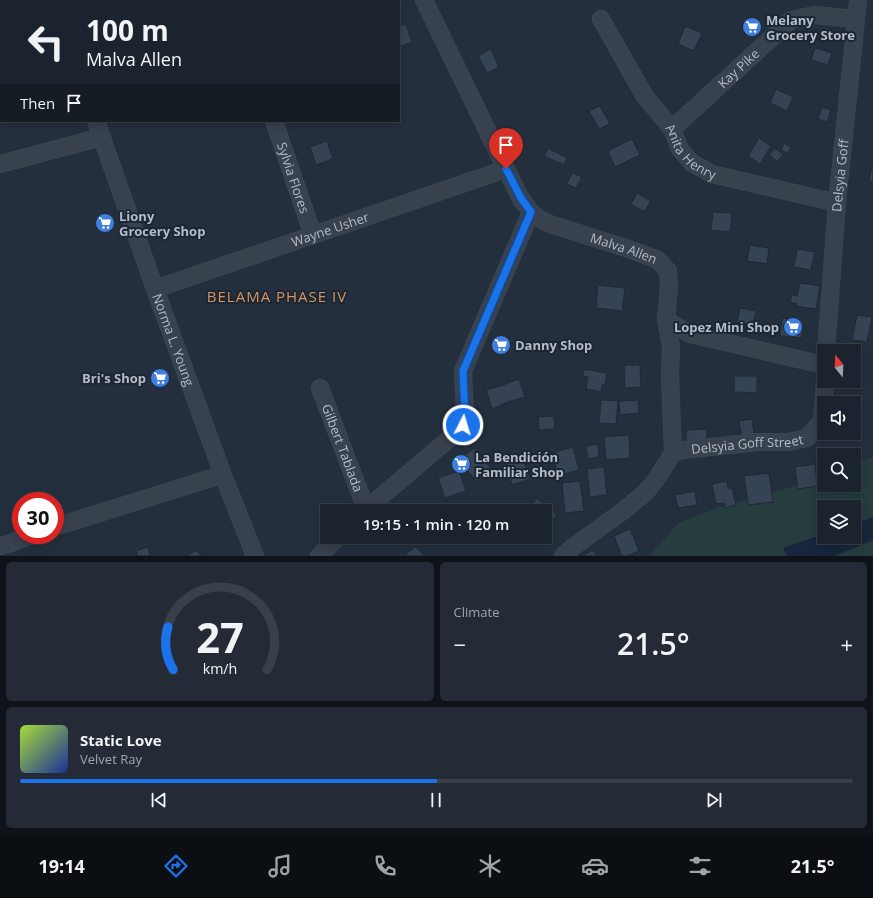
<!DOCTYPE html>
<html lang="en">
<head>
<meta charset="utf-8">
<style>
	body { margin:0; font-family:"Open Sans",sans-serif; background:#242b36; color:#f1f3f6; height:100vh; display:flex; flex-direction:column; font-size:15px; white-space:nowrap }
	* { box-sizing:border-box; margin:0 }
	p { font-size:13px; color:#a0a4aa }
	.icon { flex:none; width:22px; height:22px; fill:none; stroke:currentColor; stroke-width:2; stroke-linecap:round; stroke-linejoin:round }
	.map { position:relative; height:556px; overflow:hidden }
	.drawer { display:flex; flex-direction:column; gap:6px; padding:6px; background:#0f1319; flex:1 }
	.drawer>* { flex:none }
	.guide { position:absolute; left:0px; top:0px; width:400px; height:122px; box-shadow:0 2px 10px #0003,0 0 0 1px #39404a; background:#1b232e; color:#f1f3f6; overflow:hidden }
	.needle { width:26px; rotate:342deg }
	.buttons { position:absolute; left:817px; top:344px; display:grid; gap:8px }
	.buttons a { display:grid; place-items:center; width:44px; height:44px; border-radius:0px; background:#1b232e; box-shadow:0 2px 10px #0003,0 0 0 1px #39404a; font-size:20px }
	.speed { position:absolute; left:12px; top:492px; display:flex; gap:8px; font-size:20px; font-weight:700; text-align:center }
	.speed>* { display:grid; place-content:center; width:52px; height:52px; border-radius:50%; background:#1b232e; box-shadow:0 2px 10px #0003,0 0 0 1px #39404a; line-height:1 }
	.speed .limit { border:6px solid #d22; background:#fff; color:#111 }
	.pin { position:absolute; display:grid; place-items:center; width:34px; height:34px; color:#fff; margin:-41px -17px; border-radius:50% 50% 50% 0; rotate:-45deg; box-shadow:0 0 4px #0007 }
	.pin .icon { rotate:45deg }
	.me { position:absolute; width:44px; margin:-22px; rotate:5deg; stroke-linejoin:round; filter:drop-shadow(0 0 3px #0008) }
	.turn { display:flex; align-items:center; gap:14px; height:84px; padding:0 20px; font-size:18px }
	.turn .icon { width:52px; height:52px; stroke-width:2.5 }
	.turn b { display:block; font-size:28px; line-height:34px }
	.then { display:flex; align-items:center; height:38px; padding:0 20px; background:#0003; gap:8px; font-size:15px }
	.big { font-size:30px; font-weight:600; line-height:1.1 }
	.drawer .card { flex:1; display:flex; flex-direction:column; justify-content:center; gap:6px; min-width:0; padding:0 14px; border-radius:6px; background:#242b36 }
	.drawer .dial { align-items:center; gap:0 }
	.dial svg { height:104px; overflow:visible; fill:none; stroke:#39404a; stroke-width:7; stroke-linecap:round; text-anchor:middle }
	.dial text { fill:#f1f3f6; stroke:none }
	.song { display:flex; align-items:center; gap:12px }
	.cover { width:48px; height:48px; border-radius:6px; background:linear-gradient(135deg,hsl(80 70% 55%),hsl(230 70% 35%)) }
	.played { height:4px; border-radius:2px; background:linear-gradient(90deg,#1a73e8 50%,#39404a 50%) }
	.keys { display:flex; justify-content:space-around; direction:ltr }
	.heat { display:flex; justify-content:space-between; align-items:center; font-size:22px; direction:ltr }
	.drawer .tiles { flex:1; display:grid; gap:6px; grid-template-columns:1fr 1fr }
	.card:last-child { grid-column:span 2 }
	.trip { position:absolute; left:320px; top:504px; width:232px; height:40px; border-radius:0px; background:#1b232e; box-shadow:0 2px 10px #0003,0 0 0 1px #39404a; font-weight:600; line-height:40px; text-align:center }
	.tab-bar { display:flex; height:64px; justify-content:space-around; align-items:center; background:#0b0e12; color:#a0a4aa }
	.tab-bar .icon { width:28px; height:28px }
	.tab-bar .active { color:#1a73e8 }
	.tab-bar b { font-size:18px; color:#f1f3f6 }
	.map>svg:first-child { display:block }
	.green { fill:#263c3f }
	.water { fill:#17263c }
	.building { fill:#364354; stroke:#1f2835 }
	.lines { fill:none; stroke-linecap:round; stroke-linejoin:round }
	.minor-casing { stroke:#414a57; stroke-width:18 }
	.minor { stroke:#38414e; stroke-width:17 }
	.route-casing { stroke:#114b97; stroke-width:10 }
	.route { stroke:#1a73e8; stroke-width:7 }
	.labels { text-anchor:middle; stroke-width:4; stroke-linejoin:round; paint-order:stroke }
	.poi-label { font-size:13px; font-weight:bold; fill:#b4bcc9; stroke:#1d2633; text-anchor:start }
	.street-label { font-size:13px; fill:#b4bcc9; stroke:#1d2633 }
	.quarter-label { font-size:15px; letter-spacing:1px; fill:#d59563; stroke:#1d2633 }
</style>
</head>
<body>
<div class="map">
<svg width="873" height="556" viewBox="0 0 873 556">
	<rect width="100%" height="100%" fill="#242f3e"/>
	<path class="green" d="M873,457V517L854,524V507H824V534L784,548L787,556H649L678,523L717,508L792,487L824,475V485H854V464Z
		M873,540V556H834L872,541Z"/>
	<path class="water" d="M873,517V540L834,556H787L783,548L824,534V537H854V524Z"/>
	<path class="building" d="M406,24L412,42L399,47V26Z
		M685,26L702,33L694,51L678,44Z
		M815,48L832,53L828,65L811,60Z
		M491,49L499,67L487,73L478,56Z
		M776,89L793,97L787,111L770,103Z
		M600,106L610,124L599,129L589,111Z
		M822,107L831,110L827,122L818,119Z
		M759,138L771,146L760,164L748,156Z
		M632,139L640,155L615,167L608,151Z
		M327,141L333,159L316,165L310,147Z
		M784,143L791,147L788,153L781,150Z
		M548,148L567,158L564,165L544,156Z
		M775,148L783,155L777,161L769,155Z
		M872,166H873V182L869,181Z
		M572,173L582,177L576,188L567,184Z
		M637,193L651,201L644,212L631,204Z
		M713,212L732,213L730,232L711,230Z
		M750,245L769,248L767,264L747,261Z
		M797,249L815,252L811,270L794,267Z
		M800,283L820,286L816,309L796,306V303H790L792,295L797,296Z
		M598,285L625,288L622,311L596,308Z
		M740,308L756,311L753,325L737,322Z
		M857,315L872,317L867,342L852,340Z
		M782,318L804,321L802,338L780,336Z
		M624,365H640L641,387L625,388Z
		M584,369L607,373L605,385H602L601,392L586,389L588,377L583,376Z
		M734,376H757V393L734,392Z
		M519,379L525,397L508,402L492,409L486,390L503,385Z
		M601,400L618,401L616,424L599,423Z
		M638,400L639,413L620,415L619,401Z
		M554,416L555,429L539,430L538,417Z
		M752,419L754,434L742,437L739,421Z
		M707,429V445L687,446L686,430Z
		M629,435L630,458L606,460L604,437Z
		M598,444L599,457L588,459L586,446Z
		M573,447L579,470L558,476L552,453Z
		M474,448L491,469L476,481L459,460Z
		M514,459L516,464L524,461L530,479L512,485L506,467L508,466L507,461Z
		M815,464L817,486L798,489L795,467Z
		M604,467L607,495L590,497L587,469Z
		M459,471L466,491L445,498L438,478Z
		M769,473L773,502L748,505L744,476Z
		M580,481L584,511L565,513L562,483Z
		M727,481L728,488H732L736,505L725,508L724,503L716,504L712,484Z
		M695,491L697,505L678,508L675,495Z
		M537,498L557,515L545,530V511H526Z
		M630,529L639,551L627,556H622L614,536Z
		M402,537H413L407,545L400,539Z
		M416,546L424,556H404Z
		M148,547L150,556H138L136,551Z
		M197,550L201,556H186Z
		M593,550L596,556H582Z"/>
	<g class="lines">
		<defs>
			<g id="minor">
				<path d="M54,0L55,1"/>
				<path d="M233,0L234,1"/>
				<path id="s1" d="M424,0L506,169L521,199L531,212L540,219L550,224L632,250L658,260L668,271L669,286L666,320L671,346L670,374L673,453L657,478L646,492L623,511L573,547L563,556"/>
				<path id="s2" d="M601,19L644,95L672,129L680,149L692,163L712,174L837,203"/>
				<path id="s3" d="M96,121L155,289L223,475L255,556"/>
				<path id="s4" d="M274,121L313,235"/>
				<path id="s5" d="M672,129L791,20L814,15L856,19"/>
				<path d="M0,164L102,137"/>
				<path id="s6" d="M155,289L506,169"/>
				<path d="M666,320L690,334L824,365"/>
				<path id="s7" d="M826,351L837,203L858,0"/>
				<path id="s8" d="M320,388L361,496L366,508"/>
				<path id="s9" d="M673,453L683,450L758,442H788L807,438L822,421L825,381"/>
				<path d="M364,511L457,432L463,425L465,417L463,371L531,212"/>
				<path d="M55,527L205,480L223,475"/>
				<path d="M0,546L8,544L32,535"/>
				<path d="M319,556L338,537"/>
			</g>
		</defs>
		<use href="#minor" class="minor-casing"/>
		<use href="#minor" class="minor"/>
	</g>
	<g class="lines">
		<defs>
			<path id="route" d="M463,425L465,417L463,371L531,212L521,198L506,169"/>
		</defs>
		<use href="#route" class="route-casing"/>
		<use href="#route" class="route"/>
	</g>
	<defs>
		<symbol id="supermarket-disc" viewBox="-11 -11 22 22"><circle r="9.5" fill="#3f7fe0" stroke="#1d2633"/><path d="M-6-5.5h2.5l.6 2H6L4.5 2H-2.5L-4.4-4H-6ZM-1.5 3.2a1.3 1.3 0 1 0 .1 0ZM3 3.2a1.3 1.3 0 1 0 .1 0Z" fill="#fff"/></symbol>
	</defs>
	<g fill-rule="evenodd">
		<use href="#supermarket-disc" x="741" y="16" width="22" height="22"/>
		<use href="#supermarket-disc" x="94" y="212" width="22" height="22"/>
		<use href="#supermarket-disc" x="782" y="316" width="22" height="22"/>
		<use href="#supermarket-disc" x="490" y="334" width="22" height="22"/>
		<use href="#supermarket-disc" x="149" y="367" width="22" height="22"/>
		<use href="#supermarket-disc" x="450" y="453" width="22" height="22"/>
	</g>
	<g class="labels">
		<g class="poi-label">
			<text x="766" y="25">Melany<tspan x="766" dy="15">Grocery Store</tspan></text>
			<text x="119" y="221">Liony<tspan x="119" dy="15">Grocery Shop</tspan></text>
			<text x="779" y="332" text-anchor="end">Lopez Mini Shop</text>
			<text x="515" y="350">Danny Shop</text>
			<text x="146" y="383" text-anchor="end">Bri's Shop</text>
			<text x="475" y="462">La Bendición<tspan x="475" dy="15">Familiar Shop</tspan></text>
		</g>
		<g class="street-label">
			<text dy="5" stroke="none"><textPath href="#s5" startOffset="90">Kay Pike</textPath></text>
			<text dy="5" stroke="none"><textPath href="#s2" startOffset="162">Anita Henry</textPath></text>
			<text dy="5" stroke="none"><textPath href="#s7" startOffset="176">Delsyia Goff</textPath></text>
			<text dy="5" stroke="none"><textPath href="#s4" startOffset="60">Sylvia Flores</textPath></text>
			<text dy="5" stroke="none"><textPath href="#s6" startOffset="185">Wayne Usher</textPath></text>
			<text dy="5" stroke="none"><textPath href="#s1" startOffset="338">Malva Allen</textPath></text>
			<text dy="5" stroke="none"><textPath href="#s3" startOffset="232">Norma L. Young</textPath></text>
			<text dy="5" stroke="none"><textPath href="#s9" startOffset="75">Delsyia Goff Street</textPath></text>
			<text dy="5" stroke="none"><textPath href="#s8" startOffset="64">Gilbert Tablada</textPath></text>
		</g>
		<g class="quarter-label">
			<text x="277" y="302">BELAMA PHASE IV</text>
		</g>
	</g>
</svg>
<div class="buttons">
<a><svg class="needle" viewBox="-14 -14 28 28"><path d="M0-13l5 13h-10z" fill="#e53935"/><path d="M0 13l5-13h-10z" fill="#a0a4aa"/></svg></a>
<a><svg class="icon" aria-label="sound" viewBox="0 0 24 24"><path d="M4 9h4l5-4v14l-5-4H4zM17 9q2 3 0 6"/></svg></a>
<a><svg class="icon" aria-label="search" viewBox="0 0 24 24"><circle cx="10" cy="10" r="6"/><path d="M15 15l6 6"/></svg></a>
<a><svg class="icon" aria-label="layers" viewBox="0 0 24 24"><path d="M12 4l9 5-9 5-9-5zM3 14l9 5 9-5"/></svg></a>
</div>
<div class="speed"><div class="limit">30</div></div>
<div class="pin" style="left:506px;top:169px;background:#d93025"><svg class="icon" aria-label="arrive" viewBox="0 0 24 24"><path d="M6 21V4h12l-3 4 3 4H6"/></svg></div>
<svg class="me" style="left:463px;top:425px" viewBox="-20 -20 40 40"><circle r="17" fill="#1a73e8" stroke="#fff" stroke-width="3"/><path d="M0-11L8 9 0 5-8 9z" fill="#fff"/></svg>
<div class="trip">19:15 · 1 min · 120 m</div>
<div class="guide">
<div class="turn"><svg class="icon" aria-label="left" viewBox="0 0 24 24"><path d="M17 20v-9H6M10 6l-5 5 5 5"/></svg><div><b>100 m</b>Malva Allen</div></div>
<div class="then">Then<svg class="icon" aria-label="arrive" viewBox="0 0 24 24"><path d="M6 21V4h12l-3 4 3 4H6"/></svg></div>
</div>
</div>
<section class="drawer">
<div class="tiles">
<div class="card dial"><svg viewBox="0 0 100 80">
<path d="M14 69A42 42 0 1 1 86 69"/>
<path d="M14 69A42 42 0 0 1 10 36" stroke="#1a73e8"/>
<text x="50" y="56" font-size="32" font-weight="700">27</text>
<text x="50" y="72" font-size="11">km/h</text>
</svg></div>
<div class="card"><p>Climate</p>
<div class="heat"><a>−</a><b class="big">21.5°</b><a>+</a></div>
</div>
<div class="card">
<div class="song"><i class="cover"></i><div><b>Static Love</b><p>Velvet Ray</p></div></div>
<div class="played"></div>
<div class="keys"><svg class="icon" aria-label="previous" viewBox="0 0 24 24"><path d="M18 5L8 12l10 7zM5 5v14"/></svg><svg class="icon" aria-label="pause" viewBox="0 0 24 24"><path d="M8 5v14M16 5v14"/></svg><svg class="icon" aria-label="next" viewBox="0 0 24 24"><path d="M6 5l10 7-10 7zM19 5v14"/></svg></div>
</div>
</div>
</section>
<nav class="tab-bar">
<b>19:14</b>
<svg class="icon active" aria-label="directions" viewBox="0 0 24 24"><path d="M12 3l9 9-9 9-9-9zM9 14v-3h6M13 9l2 2-2 2"/></svg>
<svg class="icon" aria-label="music" viewBox="0 0 24 24"><path d="M9 18V5l10-2v13"/><circle cx="6" cy="18" r="3"/><circle cx="16" cy="16" r="3"/></svg>
<svg class="icon" aria-label="phone" viewBox="0 0 24 24"><path d="M5 4h4l2 5-3 2q2 4 5 5l2-3 5 2v4C11 20 4 13 5 4z"/></svg>
<svg class="icon" aria-label="climate" viewBox="0 0 24 24"><path d="M12 3v18M4 7l16 10M4 17L20 7"/></svg>
<svg class="icon" aria-label="car" viewBox="0 0 24 24"><path d="M5 17H2v-5l4-1 3-4h7l3 4 3 1v5h-3M9 17h6M6 11h13"/><circle cx="7" cy="17" r="2"/><circle cx="17" cy="17" r="2"/></svg>
<svg class="icon" aria-label="filters" viewBox="0 0 24 24"><path d="M4 7h16M4 17h16"/><circle cx="9" cy="7" r="2"/><circle cx="15" cy="17" r="2"/></svg>
<b>21.5°</b>
</nav>
</body>
</html>
